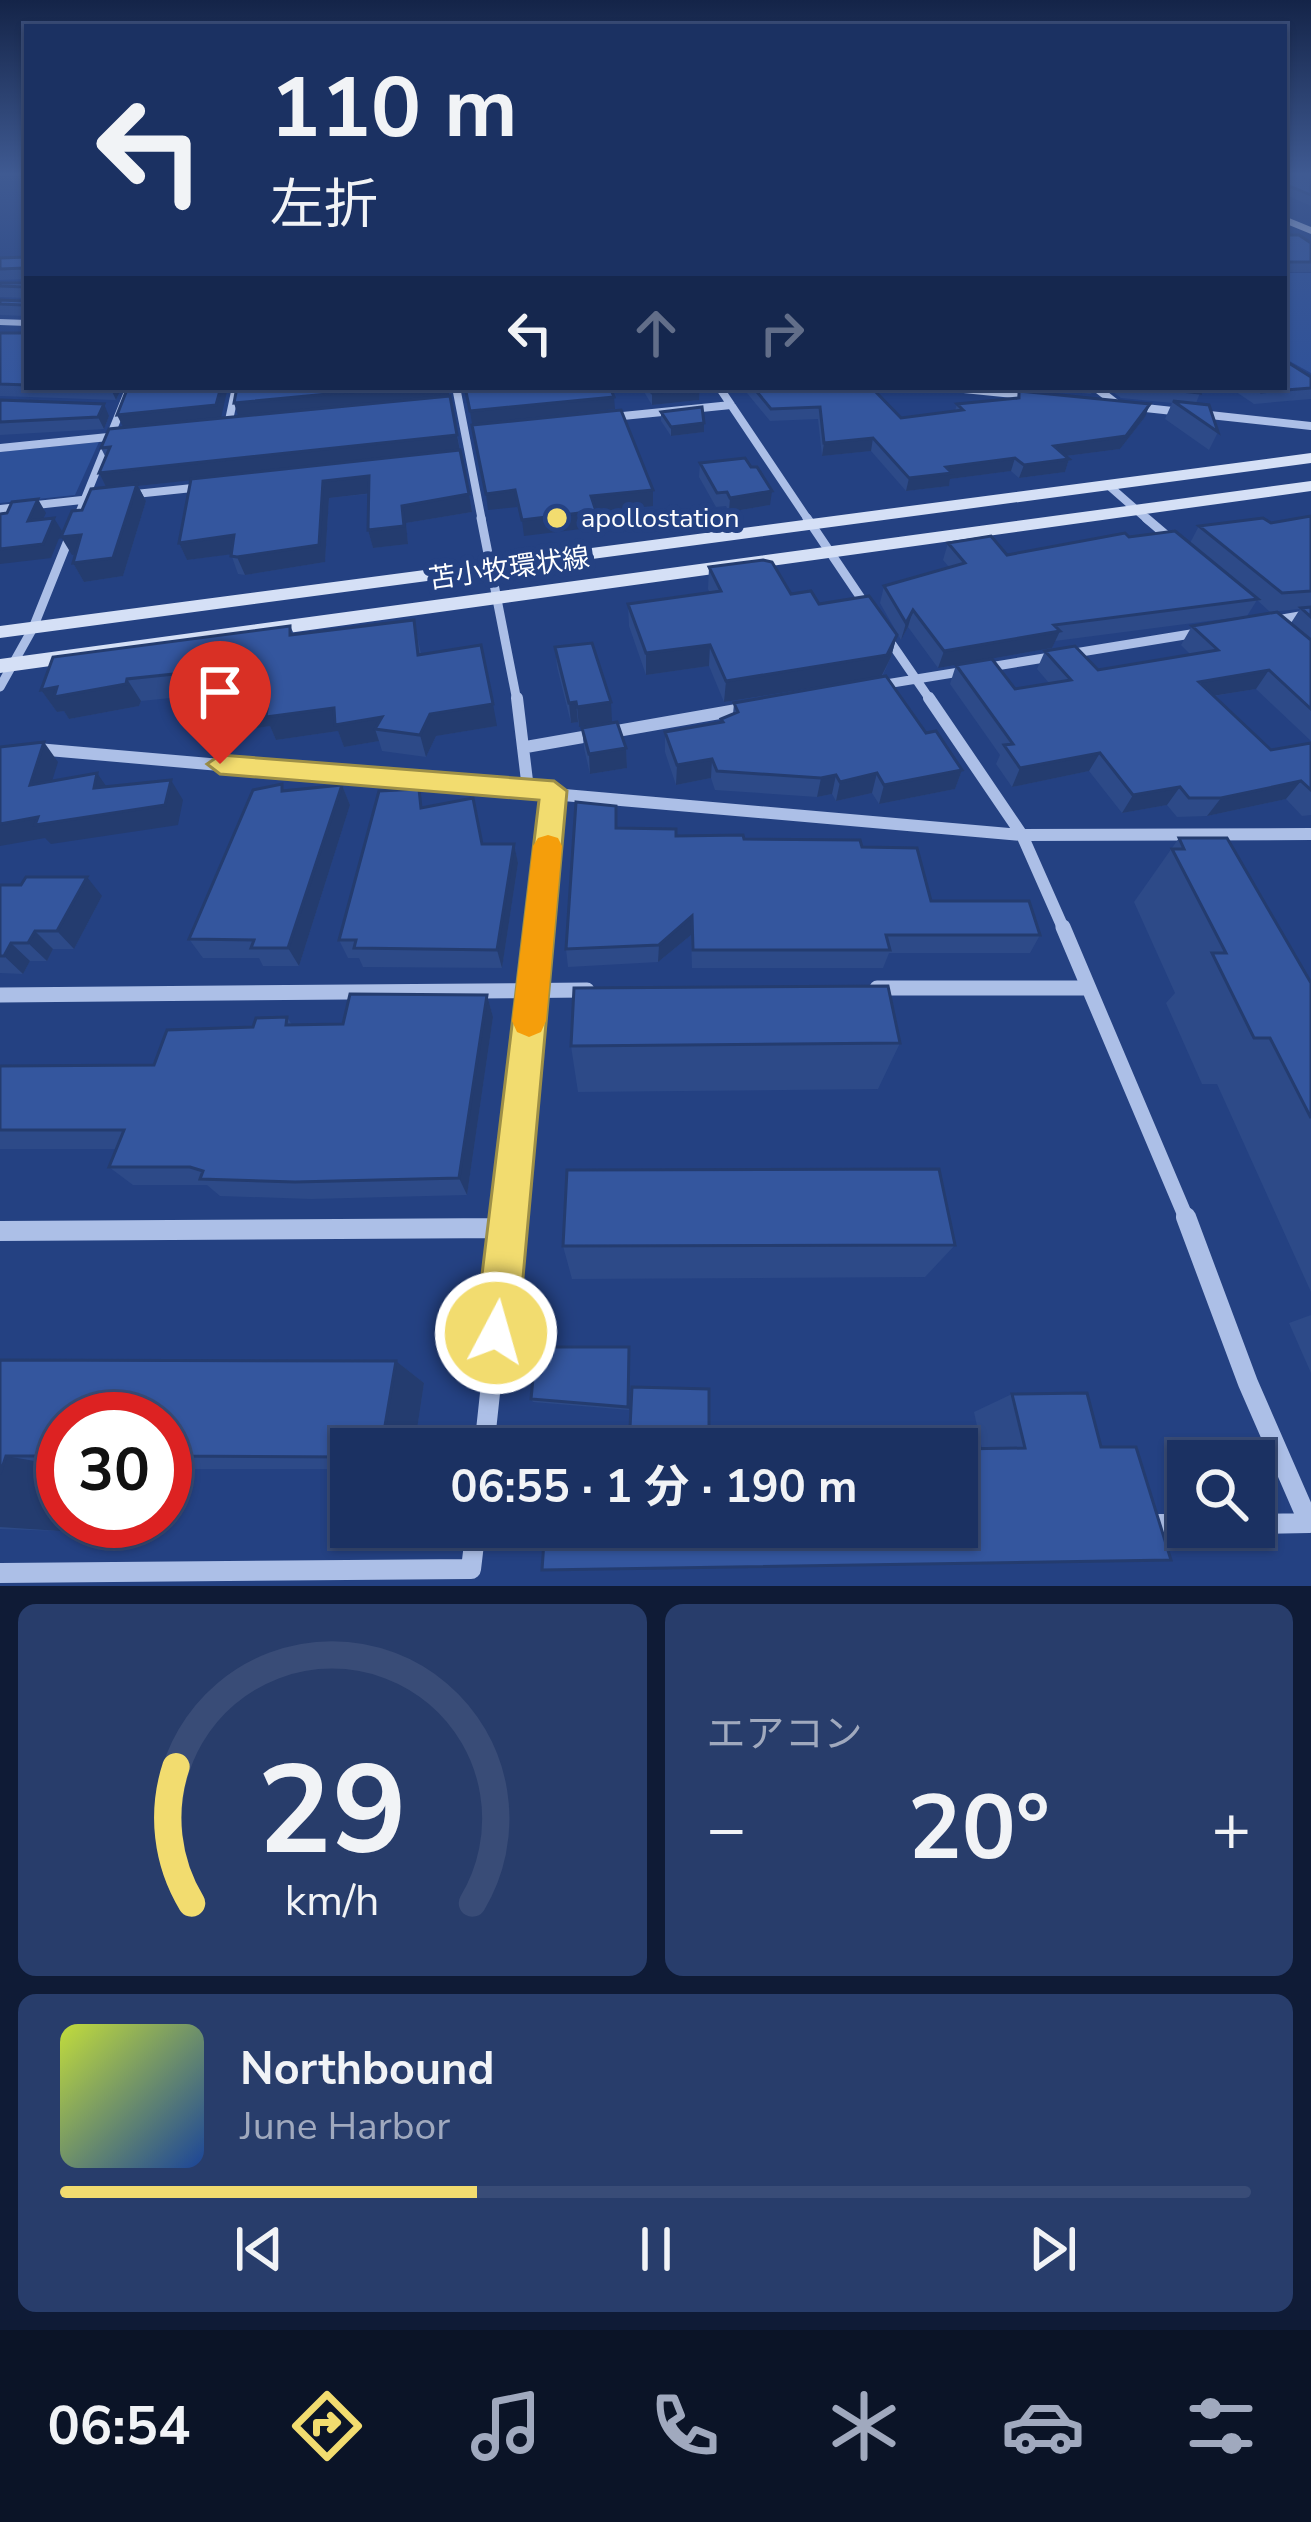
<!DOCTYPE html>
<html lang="ja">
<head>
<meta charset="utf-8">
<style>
	body { margin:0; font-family:"Nunito Sans","Noto Sans JP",sans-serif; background:#283d6b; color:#f1f3f6; height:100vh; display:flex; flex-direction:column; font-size:45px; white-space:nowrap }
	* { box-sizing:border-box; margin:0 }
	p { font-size:39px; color:#a0a9be }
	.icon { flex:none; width:66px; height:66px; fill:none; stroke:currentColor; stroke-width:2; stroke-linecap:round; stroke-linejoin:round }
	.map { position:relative; height:1586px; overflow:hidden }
	.panel { display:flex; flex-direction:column; gap:18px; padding:18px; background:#0f1b36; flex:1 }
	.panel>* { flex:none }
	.top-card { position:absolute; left:24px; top:24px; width:1263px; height:366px; border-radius:0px; box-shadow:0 3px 9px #0004,0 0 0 3px #394c77; background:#1b3162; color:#f1f3f6; overflow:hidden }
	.controls { position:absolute; left:1167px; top:1440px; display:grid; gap:24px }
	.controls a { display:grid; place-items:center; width:108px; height:108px; border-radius:0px; background:#1b3162; box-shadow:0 3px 9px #0004,0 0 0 3px #394c77; font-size:60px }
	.speed { position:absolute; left:36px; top:1392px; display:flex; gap:24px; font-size:60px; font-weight:700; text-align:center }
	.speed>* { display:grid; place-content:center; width:156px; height:156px; border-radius:50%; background:#1b3162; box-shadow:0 3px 9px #0004,0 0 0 3px #394c77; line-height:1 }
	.speed .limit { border:18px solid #d22; background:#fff; color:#111 }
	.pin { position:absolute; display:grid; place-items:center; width:102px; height:102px; color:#fff; margin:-123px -51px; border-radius:50% 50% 50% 0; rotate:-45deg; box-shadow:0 0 12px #0007 }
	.pin .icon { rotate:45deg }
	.me { position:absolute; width:132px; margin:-66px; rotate:6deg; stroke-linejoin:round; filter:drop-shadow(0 0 9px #0008) }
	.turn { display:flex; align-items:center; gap:42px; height:252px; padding:0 48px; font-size:54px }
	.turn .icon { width:156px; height:156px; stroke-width:2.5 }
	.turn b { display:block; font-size:84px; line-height:102px }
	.lanes { display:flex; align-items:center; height:114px; padding:0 48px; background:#0003; justify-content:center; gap:60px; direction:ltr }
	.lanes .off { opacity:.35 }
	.big { font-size:90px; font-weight:700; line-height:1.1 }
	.panel .tile { flex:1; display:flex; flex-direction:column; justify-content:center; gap:18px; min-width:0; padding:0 42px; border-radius:18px; background:#283d6b }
	.panel .dial { align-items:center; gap:0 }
	.dial svg { height:312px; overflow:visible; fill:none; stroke:#394c77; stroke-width:7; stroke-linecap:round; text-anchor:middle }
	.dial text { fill:#f1f3f6; stroke:none }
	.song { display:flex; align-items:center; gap:36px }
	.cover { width:144px; height:144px; border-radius:18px; background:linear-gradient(135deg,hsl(70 70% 55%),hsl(220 70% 35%)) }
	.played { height:12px; border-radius:6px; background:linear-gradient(90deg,#f2dc6f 35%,#394c77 35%) }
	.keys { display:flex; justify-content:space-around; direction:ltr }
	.heat { display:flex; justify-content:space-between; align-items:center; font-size:66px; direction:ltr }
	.panel .tiles { flex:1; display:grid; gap:18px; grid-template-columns:1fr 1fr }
	.tile:last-child { grid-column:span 2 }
	.trip { position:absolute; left:330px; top:1428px; width:648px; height:120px; border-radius:0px; background:#1b3162; box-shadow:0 3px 9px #0004,0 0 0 3px #394c77; font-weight:700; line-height:120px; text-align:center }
	.tab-bar { display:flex; height:192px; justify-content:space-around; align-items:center; background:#0b1427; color:#a0a9be }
	.tab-bar .icon { width:84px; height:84px }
	.tab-bar .current { color:#f2dc6f }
	.tab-bar b { font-size:54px; color:#f1f3f6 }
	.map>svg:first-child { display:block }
	.green { fill:#2e5199 }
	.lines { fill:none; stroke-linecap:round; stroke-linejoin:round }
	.street-far5 { stroke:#acbfe7; stroke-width:6 }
	.street-far4 { stroke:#acbfe7; stroke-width:8 }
	.street-far3 { stroke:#acbfe7; stroke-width:9 }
	.street-far2 { stroke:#acbfe7; stroke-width:12 }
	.street-far1 { stroke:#acbfe7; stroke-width:15 }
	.street { stroke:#acbfe7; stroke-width:20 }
	.secondary { fill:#d5e0f6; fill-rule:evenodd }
	.wall { fill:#2d4a88 }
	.shaded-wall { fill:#243c6f }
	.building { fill:#34569e; stroke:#243c6f; stroke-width:3 }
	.route { fill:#f2dc6f; stroke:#9d8f48; stroke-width:3 }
	.slow { fill:#f59e0b }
	.poi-dot { fill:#f2dc6f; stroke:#244182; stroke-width:4.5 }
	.labels { text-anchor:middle; stroke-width:12; stroke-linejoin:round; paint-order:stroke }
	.far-poi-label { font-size:27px; fill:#fff; stroke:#244182; text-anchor:start }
	.far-street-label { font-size:27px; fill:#fff; stroke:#244182 }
</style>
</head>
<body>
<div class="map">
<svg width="1311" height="1586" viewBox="0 0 1311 1586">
	<rect width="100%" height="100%" fill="#244182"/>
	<path class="green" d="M1284,273H1311V373L1284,358Z
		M99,442L75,495L0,503V452Z"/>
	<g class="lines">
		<path class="street-far5" d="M0,322L27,323"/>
		<path class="street-far4" d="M456,387L482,521
			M719,387L809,521
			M944,387L1033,396
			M1095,387L1118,405
			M1136,407L1311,426
			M613,417L731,405
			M228,425L236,387
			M0,448L118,436
			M1108,485L1149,521
			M126,495L202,487
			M0,509L100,498
			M76,521L130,387"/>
		<path class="street-far3" d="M481,518L517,701
			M807,518L869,610
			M1146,518L1173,541
			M1271,621L1311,614
			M887,637L931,701
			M880,685L1203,632
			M0,687L33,628L77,518"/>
		<path class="street-far2" d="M517,698L528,789
			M929,698L1022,835L1064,930
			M526,747L748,708
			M37,749L1022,835L1311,834
			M539,930L554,791"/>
		<path class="street-far1" d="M1063,927L1187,1220
			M877,988H1086
			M0,995L587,990
			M508,1220L539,927"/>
		<path class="street" d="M1186,1217L1248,1383L1309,1523L1254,1524
			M0,1231L507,1228
			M484,1449L509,1217
			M1147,1524H1188
			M0,1573L471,1569L476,1527"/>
		<path class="secondary" d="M1284,216L1311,227V234L1284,223Z
			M1311,453V463L0,638V626Z
			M1311,481V491L0,673V659Z"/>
	</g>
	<path class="wall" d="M1284,174H1311V206L1284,194Z
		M1284,235L1311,243V272H1284Z
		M27,257V279L0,280V258Z
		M27,279V324L25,316L0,315V300L22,301L27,298L0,297V283H23Z
		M27,328V387H122L116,400L0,396V333H22Z
		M1311,377V399L1254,404L1229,387H1284Z
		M641,387H700L699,400L652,405Z
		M742,387H871L901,418L955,411L957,404L1017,398L1019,391L1145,417L1120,449L1066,456L1069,459L1065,472L1019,478L1011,471L950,479L949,486L906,491L871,451L822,456L818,419L770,421Z
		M1022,387H1094L1091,394Z
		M1106,387H1198L1200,393L1196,403L1218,432L1209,450L1165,419L1172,403L1121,398Z
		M450,396L472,512L406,523L408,544L373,548L368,530V494L329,498L325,562L245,575L238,574L231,554L187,560L179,543L191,480L138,486L146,501L123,576L84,582L73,563L75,555H72L82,510L106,487L99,473L106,458L101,448Z
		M0,400L109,416L104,429L0,435Z
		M661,412L704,432L671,436L661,421Z
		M700,463L770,505L729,512L726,506L716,507L699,477Z
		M1311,516V741L1256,689L1214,696L1271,750L1311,743V815L1302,816L1286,799L1207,816L1177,817L1167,805L1122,813L1089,771L1012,787L996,764L1000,755L950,684L956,665L1015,689L1049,683L1037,669L1045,651L1098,670L1191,655L1181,645L1192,626L1291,623L1300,609L1270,612L1257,600L1247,616L1055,641L1052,648L938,668L908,627L901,640L880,603L884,586L949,567L943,560L948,543L1007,555L1129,537L1190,543L1199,526L1271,523Z
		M709,567L819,604L897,635L891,657L882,677L926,733L962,770L955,789L879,804L872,793L836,801L832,794L817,797L715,790L711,778L676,785L665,752V732L721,723V719L733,714L734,703L865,680L724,702L709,666L646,675L629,626L628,604L710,593L708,589Z
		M414,620L421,654L497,726L436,736L426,757L382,751L379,741L344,747L338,731L276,740L270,726L239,731L230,692L141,701L139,706L69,719L64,711L57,712L41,690L290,626L294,634Z
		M555,647L612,722L579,727L578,722L571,723L557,667Z
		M582,728L626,748L627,768L590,774L584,748Z
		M342,785L350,805L299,966H263L259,958H203L189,939L285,791Z
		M424,808L483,844H514L518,863L502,968L363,967L359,958H348L339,940Z
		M676,836L862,847L931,901L1040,935L1030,953H889L883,968H692L691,935L658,962L568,967L566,949Z
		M1179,838L1311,983V1292L1217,1084H1202L1166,1003L1175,993L1134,902Z
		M0,885L102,896L74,949H53L47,961H30L23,974L0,973Z
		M487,995L493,1017L467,1195L311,1199L220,1196L207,1185H133L109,1167L117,1149H0V1066L154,1065L253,1027L287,1017L292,1025L343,1024Z
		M900,1043L878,1089L578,1092L571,1046Z
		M955,1245L925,1277L572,1279L563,1246Z
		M1311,1315V1373L1289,1323Z
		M629,1347V1410L533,1402L531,1399Z
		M0,1360L396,1361L424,1383L414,1449H351V1469H165V1419H63V1521L60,1531L0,1529Z
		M1012,1394L1101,1447L982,1449L974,1412Z"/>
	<path class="shaded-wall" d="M110,387H122L116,400Z
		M221,387H228L221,418L123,427L117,415Z
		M402,387H449V395L238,416L234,403Z
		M700,388L699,400L652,405V393Z
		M614,397L615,409L472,424L470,411Z
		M104,404L109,416L104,429L98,417Z
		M1150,404L1145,417L1120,449L1050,458L1054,446Z
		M704,423V432L671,436V427Z
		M457,435L460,451L138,486L146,501L123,576L84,582L73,563L107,489L99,473Z
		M873,438L871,451L822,456L824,443Z
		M1015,458L1011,471L950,479L949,486L906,491L909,478L946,467Z
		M1069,459L1065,472L1019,478L1024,465Z
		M369,476L373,493L329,498L325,562L245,575L237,557L323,481Z
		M515,490L517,507L488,510L486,494Z
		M653,490V506L596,512L597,527L524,536L522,520L591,496Z
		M772,491L770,505L729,512L730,498Z
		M469,494L472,512L406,523L408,544L373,548L368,530L402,506Z
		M38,499L46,513L36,534L28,521Z
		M54,518L62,531L51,558L0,564V549Z
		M81,535L91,553L72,555L61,537Z
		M234,535L241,553L187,560L179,543Z
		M913,610L908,627L901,640L906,623Z
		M1060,631L1052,648L938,668L944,651Z
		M897,635L891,657L881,677L724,702L726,681Z
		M710,645L709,666L646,675V653Z
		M1269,670L1256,689L1187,700L1199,682Z
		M127,679L141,701L139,706L69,719L64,711L57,712L41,690Z
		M268,702L334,708L382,717L375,729L379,741L344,747L338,731L276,740L270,726L239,731L228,708Z
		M576,702L578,722L571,723L569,703Z
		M611,702L612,722L579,727L577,707Z
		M493,704L497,726L436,736L426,757L420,735L430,714Z
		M44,742L58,762L45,804L30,785Z
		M626,748L627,768L590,774L589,754Z
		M1100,753L1089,771L1012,787L1020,768Z
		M712,759L711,778L676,785L677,765Z
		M962,770L955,789L879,804L884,785Z
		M97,773L111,793L94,788Z
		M877,773L872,793L836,801L840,782Z
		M836,775L832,794L817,797L821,778Z
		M171,780L183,800L178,825L51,844L45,838L0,846V824Z
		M1301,781L1286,799L1207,816L1221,798Z
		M342,785L350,805L299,966L288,948Z
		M1180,787L1167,805L1122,813L1133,795Z
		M514,844L518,863L502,968L497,950Z
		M87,877L102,896L74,949L57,931Z
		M692,916L691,935L658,962L659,945Z
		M35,931L53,949L47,961L28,943Z
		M11,943L30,961L23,974L4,956Z
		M487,995L493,1017L467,1195L459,1178Z
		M396,1361L424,1383L414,1449H381Z
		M6,1456L63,1466V1521L60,1531L0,1527V1474Z"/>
	<path class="building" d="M1284,174H1311V195L1284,184Z
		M1284,235H1299L1311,243V262H1284Z
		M27,257V274L24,268L0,269V258Z
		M27,279V293L25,287L0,286V283H23Z
		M27,298V308L23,305L0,304V300L22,301Z
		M27,328V385L0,384V333H22Z
		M1284,360L1311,377V388L1261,392L1253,387H1284Z
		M128,387H221L216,405L117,415Z
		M237,387H402L234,403Z
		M465,387H610L614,397L470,411Z
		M648,387H700V388L652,393Z
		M753,387H871L901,418L963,410L957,404L1019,398V391L1150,404L1126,436L1054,446L1069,459L1024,465L1015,458L946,467L952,473L909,478L873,438L824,443L820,407L771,409Z
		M1142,387H1198L1200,393Z
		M450,396L457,435L99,473L110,447L101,448L109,429Z
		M0,400L104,404L98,417L0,422Z
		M1173,401L1209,405L1218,432Z
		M702,407L704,423L671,427L661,412Z
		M621,410L653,490L591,496L596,511L522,520L515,490L486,494L472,425Z
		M460,450L469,494L402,506L404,526L368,530L369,476L323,481L319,545L237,557L231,556L234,535L179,543L191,479Z
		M745,458L751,467H757L772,491L730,498L727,492L717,493L700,463Z
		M137,484L113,558L73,563L81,535L61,537L72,511L82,510L91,489Z
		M38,499L28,521L54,518L43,544L0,549V514L7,513L12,502Z
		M1311,516V591L1282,593L1199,526L1263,518L1271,523Z
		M1175,531L1258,599L1054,625L1060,631L944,651L913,610L906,623L884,586L965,563L948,543L991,536L1007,555L1125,533L1129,537Z
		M763,560L772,562L791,594L811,591L819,604L869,596L897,635L887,655L726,681L710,645L646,653L628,604L721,591L709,567Z
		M1311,607V617L1301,608Z
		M1277,612L1311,640V709L1269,670L1199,682L1271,750L1311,743V790L1301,781L1221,798H1189L1180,787L1133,795L1100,753L1020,768L1004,745L1013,744L956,665L992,659L1015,689L1071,680L1045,651L1075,646L1098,670L1218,650L1192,626Z
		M414,620L418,655L481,645L493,704L430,714L420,735L375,729L382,717L335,725L334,708L266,717L268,702L228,708L232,668L127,679L126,684L54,697L57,687L41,690L53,657L290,626V635Z
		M592,643L611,702L577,707L576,702L569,703L555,647Z
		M886,676L926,733L936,731L962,770L884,785L877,773L840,782L836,775L821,778L717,771L712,759L677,765L665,732L723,722L721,719L738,712L734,703Z
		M617,722L626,748L589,754L582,728Z
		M44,742L30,785L97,773L94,788L171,780L165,805L35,825L38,817L0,824V747Z
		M282,784V791L342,785L288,948H251L254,940L189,939L253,790Z
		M419,789L421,808L473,798L482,844H514L497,950L354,948L356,940H339L379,791Z
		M576,802L616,806V828L676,829V836L743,835L744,839L860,840L862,847L917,848L931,901H1029L1040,935H886L890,950H693L692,916L659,945L566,949Z
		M1179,838H1227L1311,983V1118L1270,1038H1254L1212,953H1226L1172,849H1184Z
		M26,877H87L57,931H35L28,943H11L4,956H0V885H21Z
		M888,986L900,1043L571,1046L574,988Z
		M350,994L487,995L459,1178L295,1182L200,1179L203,1171L190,1167H109L124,1130H0V1066L154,1065L167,1030L253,1027L256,1018L287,1017L286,1025L343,1024Z
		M939,1169L955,1245L563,1246L567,1170Z
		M536,1347H629L628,1407L531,1399Z
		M0,1360L396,1361L381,1449H351V1457L165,1456V1419H63V1456H6L0,1474Z
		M632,1387L709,1389V1449H629Z
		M1087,1393L1101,1447H1136L1171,1560L542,1570L545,1527H957V1449L1025,1448L1012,1394Z"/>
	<linearGradient id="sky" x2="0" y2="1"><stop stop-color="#142448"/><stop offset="0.44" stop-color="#3f5a92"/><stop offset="1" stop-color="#3f5a92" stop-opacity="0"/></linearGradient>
	<rect width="1311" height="396" fill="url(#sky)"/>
	<path class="route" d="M220,755L554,781L567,791L518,1333L511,1348L496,1354L481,1348L475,1333L539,800L220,774L207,764Z"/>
	<path class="slow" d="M548,835L558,838L562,846L546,1021L541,1032L529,1037L517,1032L512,1021L533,846L538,838Z"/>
	<circle class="poi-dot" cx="557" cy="518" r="12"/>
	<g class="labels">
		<g class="far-poi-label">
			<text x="581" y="527">apollostation</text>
		</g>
		<g class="far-street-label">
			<text transform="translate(509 568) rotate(-8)" y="9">苫小牧環状線</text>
		</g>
	</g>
</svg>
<div class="controls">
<a><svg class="icon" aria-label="search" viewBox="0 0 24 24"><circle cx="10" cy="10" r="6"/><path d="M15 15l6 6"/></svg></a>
</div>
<div class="speed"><div class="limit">30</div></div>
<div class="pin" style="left:220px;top:764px;background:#d93025"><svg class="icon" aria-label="arrive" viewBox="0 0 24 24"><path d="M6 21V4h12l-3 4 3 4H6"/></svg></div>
<svg class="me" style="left:496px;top:1333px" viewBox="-20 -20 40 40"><circle r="17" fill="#f2dc6f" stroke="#fff" stroke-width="3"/><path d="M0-11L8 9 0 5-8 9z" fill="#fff"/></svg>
<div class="trip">06:55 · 1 分 · 190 m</div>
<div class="top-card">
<div class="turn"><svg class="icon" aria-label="left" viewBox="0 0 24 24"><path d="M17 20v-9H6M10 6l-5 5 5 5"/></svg><div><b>110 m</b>左折</div></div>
<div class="lanes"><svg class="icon" aria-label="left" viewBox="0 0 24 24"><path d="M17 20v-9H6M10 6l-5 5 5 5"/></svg><svg class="icon off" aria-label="ahead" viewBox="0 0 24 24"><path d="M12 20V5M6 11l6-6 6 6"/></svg><svg class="icon off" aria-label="right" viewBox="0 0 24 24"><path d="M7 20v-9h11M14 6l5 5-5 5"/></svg></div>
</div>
</div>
<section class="panel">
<div class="tiles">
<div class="tile dial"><svg viewBox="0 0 100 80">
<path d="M14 69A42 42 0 1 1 86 69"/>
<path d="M14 69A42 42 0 0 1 10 34" stroke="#f2dc6f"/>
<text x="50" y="56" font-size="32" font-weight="700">29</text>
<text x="50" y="72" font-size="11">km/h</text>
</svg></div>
<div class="tile"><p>エアコン</p>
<div class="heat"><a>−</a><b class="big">20°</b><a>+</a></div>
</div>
<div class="tile">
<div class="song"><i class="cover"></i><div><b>Northbound</b><p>June Harbor</p></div></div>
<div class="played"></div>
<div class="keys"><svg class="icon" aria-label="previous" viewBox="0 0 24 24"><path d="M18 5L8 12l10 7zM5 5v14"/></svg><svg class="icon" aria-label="pause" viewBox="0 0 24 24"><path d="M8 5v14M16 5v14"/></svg><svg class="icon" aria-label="next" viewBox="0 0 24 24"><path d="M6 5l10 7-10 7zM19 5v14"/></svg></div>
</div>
</div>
</section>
<nav class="tab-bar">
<b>06:54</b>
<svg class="icon current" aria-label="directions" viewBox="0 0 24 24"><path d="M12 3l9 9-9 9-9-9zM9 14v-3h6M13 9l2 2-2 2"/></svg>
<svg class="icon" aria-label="music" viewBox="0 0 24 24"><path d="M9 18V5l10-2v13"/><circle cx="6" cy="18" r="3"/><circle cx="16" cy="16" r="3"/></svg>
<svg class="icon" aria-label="phone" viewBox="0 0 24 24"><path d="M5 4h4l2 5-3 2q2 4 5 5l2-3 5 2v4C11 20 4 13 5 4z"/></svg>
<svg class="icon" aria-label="climate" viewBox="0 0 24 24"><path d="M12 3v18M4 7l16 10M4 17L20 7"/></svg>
<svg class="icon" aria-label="car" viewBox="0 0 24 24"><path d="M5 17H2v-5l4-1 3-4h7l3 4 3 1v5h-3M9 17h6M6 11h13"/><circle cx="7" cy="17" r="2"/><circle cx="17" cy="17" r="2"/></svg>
<svg class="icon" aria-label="filters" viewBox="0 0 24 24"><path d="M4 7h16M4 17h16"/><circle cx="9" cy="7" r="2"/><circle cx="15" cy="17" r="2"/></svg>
</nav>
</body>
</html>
